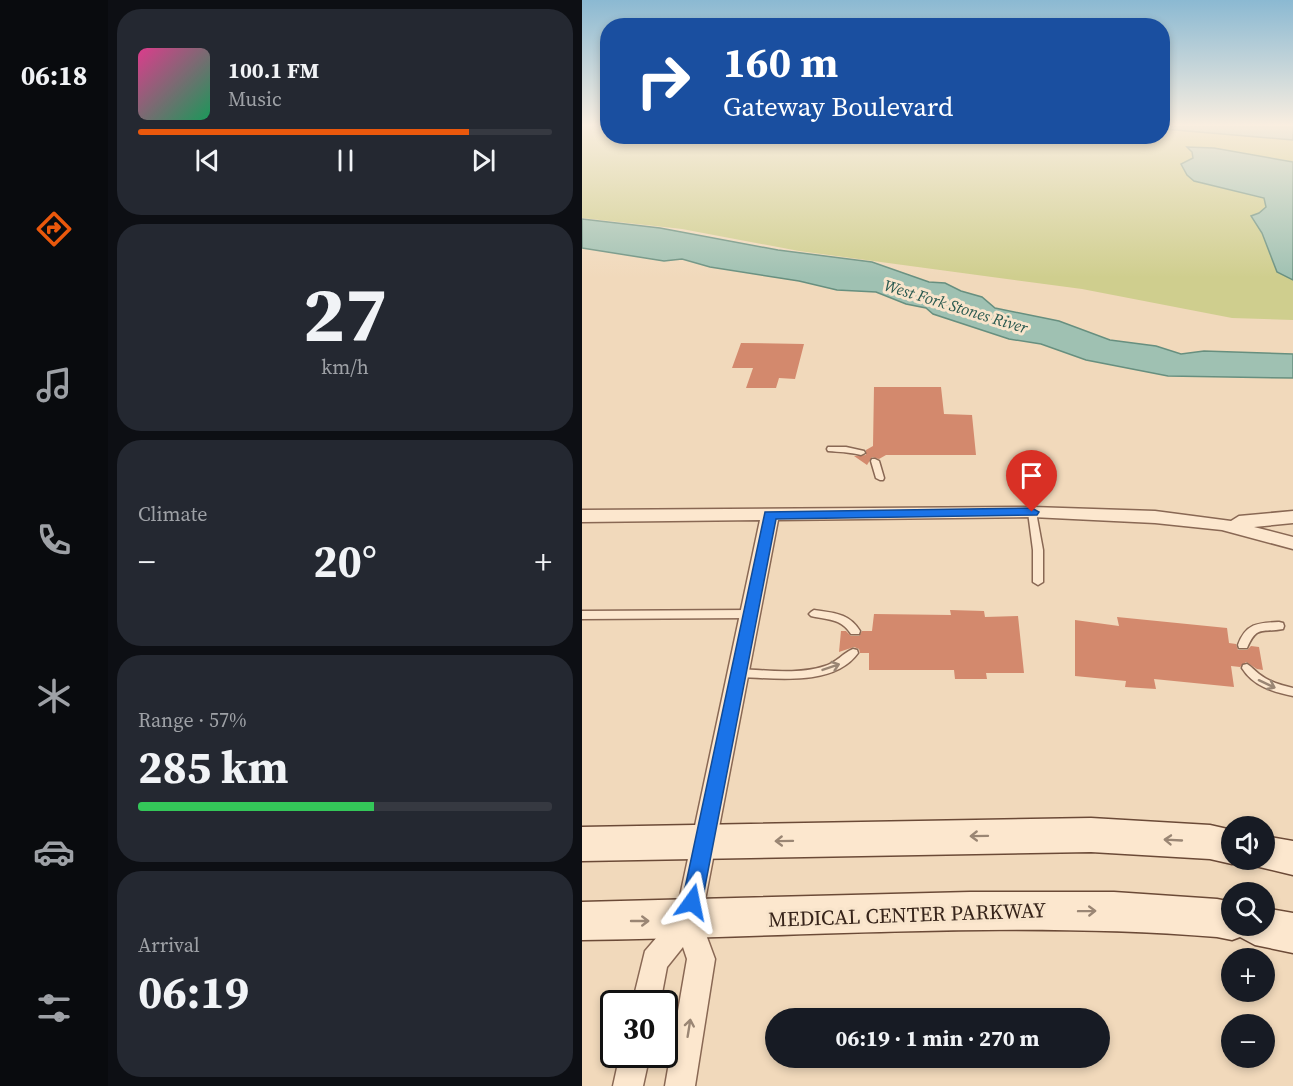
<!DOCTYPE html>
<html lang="en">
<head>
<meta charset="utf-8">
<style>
	body { margin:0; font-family:"Source Serif 4",serif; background:#242831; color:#f1f3f6; height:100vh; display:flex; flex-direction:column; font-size:22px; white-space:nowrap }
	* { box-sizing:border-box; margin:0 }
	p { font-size:20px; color:#9ea1a6 }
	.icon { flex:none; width:33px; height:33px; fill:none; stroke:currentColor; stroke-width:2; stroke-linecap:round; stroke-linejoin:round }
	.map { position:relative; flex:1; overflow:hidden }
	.sheet { display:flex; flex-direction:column; gap:9px; padding:9px; background:#0d0f14; width:474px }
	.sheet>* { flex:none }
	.top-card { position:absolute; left:18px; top:18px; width:570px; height:126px; border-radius:24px; box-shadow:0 3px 9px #0003; background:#1a4fa0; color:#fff; overflow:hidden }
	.tools { position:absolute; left:639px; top:816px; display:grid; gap:12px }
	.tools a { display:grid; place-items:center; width:54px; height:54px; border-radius:50%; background:#171b24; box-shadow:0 3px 9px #0003; font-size:30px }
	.speed { position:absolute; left:18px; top:990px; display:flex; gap:12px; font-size:30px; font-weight:700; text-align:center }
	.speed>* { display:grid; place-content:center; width:78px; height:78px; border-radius:50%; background:#171b24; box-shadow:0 3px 9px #0003; line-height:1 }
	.speed .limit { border:3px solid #111; border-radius:9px; background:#fff; color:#111 }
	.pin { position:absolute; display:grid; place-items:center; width:51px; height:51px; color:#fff; margin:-62px -26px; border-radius:50% 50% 50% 0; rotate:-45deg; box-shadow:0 0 6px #0007 }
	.pin .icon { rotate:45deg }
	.me { position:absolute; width:66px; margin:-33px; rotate:12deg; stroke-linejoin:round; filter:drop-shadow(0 0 4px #0008) }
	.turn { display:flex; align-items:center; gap:21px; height:126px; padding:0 24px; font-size:27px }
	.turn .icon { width:78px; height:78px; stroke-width:2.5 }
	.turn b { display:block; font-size:42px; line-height:51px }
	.big { font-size:45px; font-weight:700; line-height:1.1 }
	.sheet .widget { flex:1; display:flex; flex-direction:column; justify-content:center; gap:9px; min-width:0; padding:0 21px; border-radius:24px; background:#242831 }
	.sheet .dial { align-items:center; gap:0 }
	.dial b { font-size:78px; line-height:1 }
	.song { display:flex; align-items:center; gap:18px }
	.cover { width:72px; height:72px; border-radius:9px; background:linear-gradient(135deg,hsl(330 70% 55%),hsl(150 70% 35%)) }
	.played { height:6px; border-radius:3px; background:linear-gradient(90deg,#ea580c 80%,#363941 80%) }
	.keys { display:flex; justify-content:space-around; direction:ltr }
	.heat { display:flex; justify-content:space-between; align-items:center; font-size:33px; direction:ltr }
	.charge { height:9px; border-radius:4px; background:linear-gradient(90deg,#34c759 57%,#363941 0) }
	.trip { position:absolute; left:183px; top:1008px; width:345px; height:60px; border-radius:30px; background:#171b24; box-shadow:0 3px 9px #0003; font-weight:700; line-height:60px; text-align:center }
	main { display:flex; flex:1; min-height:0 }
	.dock { display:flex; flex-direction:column; width:108px; justify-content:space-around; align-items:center; background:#090b0e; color:#9ea1a6 }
	.dock .icon { width:42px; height:42px }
	.dock .selected { color:#ea580c }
	.dock b { font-size:27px; color:#f1f3f6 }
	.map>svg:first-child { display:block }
	.green { fill:#cfce8e }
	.water { fill:#9fc1b2; stroke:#678f7f; stroke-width:1.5 }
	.building { fill:#d3896d }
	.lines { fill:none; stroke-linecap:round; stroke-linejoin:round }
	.service-casing { stroke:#896854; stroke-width:3 }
	.minor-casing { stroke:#896854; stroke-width:3 }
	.secondary-casing { stroke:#6b4a37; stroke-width:3 }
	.service { fill:#fce7ce; fill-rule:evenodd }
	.minor { fill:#fce7ce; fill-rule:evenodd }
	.secondary { fill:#fce7ce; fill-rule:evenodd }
	.oneway { stroke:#9a8674 }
	.route { fill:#1a73e8; stroke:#114b97; stroke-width:1.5 }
	.labels { text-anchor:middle; stroke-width:6; stroke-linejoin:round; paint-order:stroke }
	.far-water-label { font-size:16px; font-style:italic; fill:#28584e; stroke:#f8e4cb }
	.near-street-label { font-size:21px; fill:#37241a; stroke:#f8e4cb }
</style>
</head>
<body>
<main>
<nav class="dock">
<b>06:18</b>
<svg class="icon selected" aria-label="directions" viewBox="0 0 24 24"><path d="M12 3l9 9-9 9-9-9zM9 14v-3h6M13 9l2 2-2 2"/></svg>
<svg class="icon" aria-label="music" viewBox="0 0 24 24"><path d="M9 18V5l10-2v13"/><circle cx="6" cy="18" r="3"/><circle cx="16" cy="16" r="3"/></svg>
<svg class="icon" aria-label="phone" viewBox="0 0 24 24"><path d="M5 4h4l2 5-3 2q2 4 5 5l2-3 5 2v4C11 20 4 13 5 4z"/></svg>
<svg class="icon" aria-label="climate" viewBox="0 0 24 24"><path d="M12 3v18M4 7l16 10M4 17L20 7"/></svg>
<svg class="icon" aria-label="car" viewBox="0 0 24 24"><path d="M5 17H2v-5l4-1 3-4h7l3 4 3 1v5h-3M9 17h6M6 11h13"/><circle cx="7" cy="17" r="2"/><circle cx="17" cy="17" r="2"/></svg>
<svg class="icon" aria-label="filters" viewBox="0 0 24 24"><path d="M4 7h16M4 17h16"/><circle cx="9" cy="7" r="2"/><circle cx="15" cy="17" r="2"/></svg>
</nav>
<section class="sheet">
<div class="widget">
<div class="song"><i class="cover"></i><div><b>100.1 FM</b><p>Music</p></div></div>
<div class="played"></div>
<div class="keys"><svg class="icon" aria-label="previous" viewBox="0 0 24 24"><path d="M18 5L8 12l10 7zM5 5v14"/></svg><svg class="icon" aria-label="pause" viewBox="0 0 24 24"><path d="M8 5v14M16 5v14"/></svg><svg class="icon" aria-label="next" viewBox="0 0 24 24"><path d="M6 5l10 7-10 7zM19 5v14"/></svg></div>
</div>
<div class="widget dial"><b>27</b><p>km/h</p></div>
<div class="widget"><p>Climate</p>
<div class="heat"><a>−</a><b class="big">20°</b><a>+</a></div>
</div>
<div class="widget"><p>Range · 57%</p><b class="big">285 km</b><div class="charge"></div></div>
<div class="widget"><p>Arrival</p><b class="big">06:19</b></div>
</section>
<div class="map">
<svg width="711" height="1086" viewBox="0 0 711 1086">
	<rect width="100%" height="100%" fill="#f1d9bb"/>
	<path class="green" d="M0,126H25L26,136H580L581,126H711V320L650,318L500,289L217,251L100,229L0,218Z"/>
	<path class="water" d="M581,126L711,127V140L582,129Z
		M605,147L632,148L711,162V280L695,272L680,233L669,216L677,213L684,207L682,198L612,181L605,175L599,164L611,158L610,152Z
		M0,219L78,228L196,250L290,262L347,282L363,283L379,291L400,297L413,308L477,321L528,340L574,346L599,354L622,351L711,354V378L586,376L504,360L459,344L427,339L351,314L344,308L324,304L294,292L255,290L217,281L128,267L100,259L82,261L0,248Z"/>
	<path class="building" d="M159,343L222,344L213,379L197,378L194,388H164L171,368H150Z
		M292,387H359L362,414L390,415L394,455H304L297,459L290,457L285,465L272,456L284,455V450L291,446Z
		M368,610L402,611L403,617L436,616L442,673H404L405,679H373L372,670H287V653H278L277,649L272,647L257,652L259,631H264L269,636H277L280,631H290L292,614L369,615Z
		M535,617L645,628L647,643L654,644L656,650H665L669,646L677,647L681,670L675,669L664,662L658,667L649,666L652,687L572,679L574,689L543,687L544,681L493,676V620L537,626Z"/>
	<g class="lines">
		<defs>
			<path id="service" d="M246,447H264L282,451L283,453L279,455C267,452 258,452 246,451L245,449Z
				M290,459H293L297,461L302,478L301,480H298L294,478L289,461Z
				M450,509L454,512L461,550V582L456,585L451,582V550L446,512Z
				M167,610L170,612L172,614L170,616L167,618L0,619V611Z
				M232,610C252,613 267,613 278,631L277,634H269C259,618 245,620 229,616L227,614L229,612Z
				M697,622L701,623L702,626L701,629C680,633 675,625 665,648H657L656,645C664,623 676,623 697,622Z
				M271,649L275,650L276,653C252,687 193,678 157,677L153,676L152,673L153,670L157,669C185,670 216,675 243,666C254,663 261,653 271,649Z
				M665,664C670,667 672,670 677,674C687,682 699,685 711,688V696C691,692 671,686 660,668L661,665Z"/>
			<path id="minor" d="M450,507L573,511L649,521L657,516L711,511V523L672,527L711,537V549L640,530L573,523L450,517L196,520L119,921L133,959L113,1086H83L105,959L101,947L85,967L78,1004H50L63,951L94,915L178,520L0,522V510Z
				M38,1054H68L61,1086H31Z"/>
			<path id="secondary" d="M509,818L628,825L650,830V860H662L650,864L628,859L509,852L0,861V827Z
				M682,836L711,841V875L669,865L666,860H682Z
				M388,892H532L635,899L650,902V926H682V908L711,913V953L673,945L658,937L650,940L635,937C424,920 212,938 0,940V902Z"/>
		</defs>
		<use href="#service" class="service-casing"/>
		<use href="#minor" class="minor-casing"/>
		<use href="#secondary" class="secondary-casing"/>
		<use href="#service" class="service"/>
		<use href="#minor" class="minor"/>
		<use href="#secondary" class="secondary"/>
	</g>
	<defs><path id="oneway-shaft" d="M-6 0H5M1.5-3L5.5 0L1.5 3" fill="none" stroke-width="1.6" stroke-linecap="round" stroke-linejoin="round" transform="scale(1.5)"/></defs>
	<g class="oneway">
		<use href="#oneway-shaft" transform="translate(249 667) rotate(-19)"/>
		<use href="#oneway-shaft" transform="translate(685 684) rotate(25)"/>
		<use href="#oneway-shaft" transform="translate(397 836) rotate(179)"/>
		<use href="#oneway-shaft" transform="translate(591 840) rotate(-177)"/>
		<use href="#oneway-shaft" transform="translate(202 841) rotate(179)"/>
		<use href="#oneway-shaft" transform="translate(505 911) rotate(-1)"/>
		<use href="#oneway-shaft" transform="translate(58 921)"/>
		<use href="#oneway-shaft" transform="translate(107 1028) rotate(-81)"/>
	</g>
	<linearGradient id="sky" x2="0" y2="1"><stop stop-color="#8bb9d2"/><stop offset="0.45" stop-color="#f9eee0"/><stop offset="1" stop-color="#f9eee0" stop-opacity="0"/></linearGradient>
	<rect width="711" height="278" fill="url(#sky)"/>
	<path class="route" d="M450,508L457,512L455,515L194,519L120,902L117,908L110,911L103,908L100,902L183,512Z"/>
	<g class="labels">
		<g class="far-water-label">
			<text transform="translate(374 306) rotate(17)" y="6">West Fork Stones River</text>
		</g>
		<g class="near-street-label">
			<text transform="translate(325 915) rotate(-2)" y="7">MEDICAL CENTER PARKWAY</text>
		</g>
	</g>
</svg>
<div class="tools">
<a><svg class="icon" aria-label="sound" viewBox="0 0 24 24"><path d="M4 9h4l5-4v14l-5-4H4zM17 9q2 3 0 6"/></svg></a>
<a><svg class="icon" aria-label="search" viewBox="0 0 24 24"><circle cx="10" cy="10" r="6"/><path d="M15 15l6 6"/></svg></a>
<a>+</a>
<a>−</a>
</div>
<div class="speed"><div class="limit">30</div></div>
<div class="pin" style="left:450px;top:512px;background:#d93025"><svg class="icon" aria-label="arrive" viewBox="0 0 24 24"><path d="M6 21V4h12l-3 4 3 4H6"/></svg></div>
<svg class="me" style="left:110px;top:902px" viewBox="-20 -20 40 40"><path d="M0-17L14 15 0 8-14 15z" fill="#1a73e8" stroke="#fff" stroke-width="4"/></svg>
<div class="trip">06:19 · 1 min · 270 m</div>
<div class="top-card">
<div class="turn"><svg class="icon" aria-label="right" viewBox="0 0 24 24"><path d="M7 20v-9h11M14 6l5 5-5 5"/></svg><div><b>160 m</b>Gateway Boulevard</div></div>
</div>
</div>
</main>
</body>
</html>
